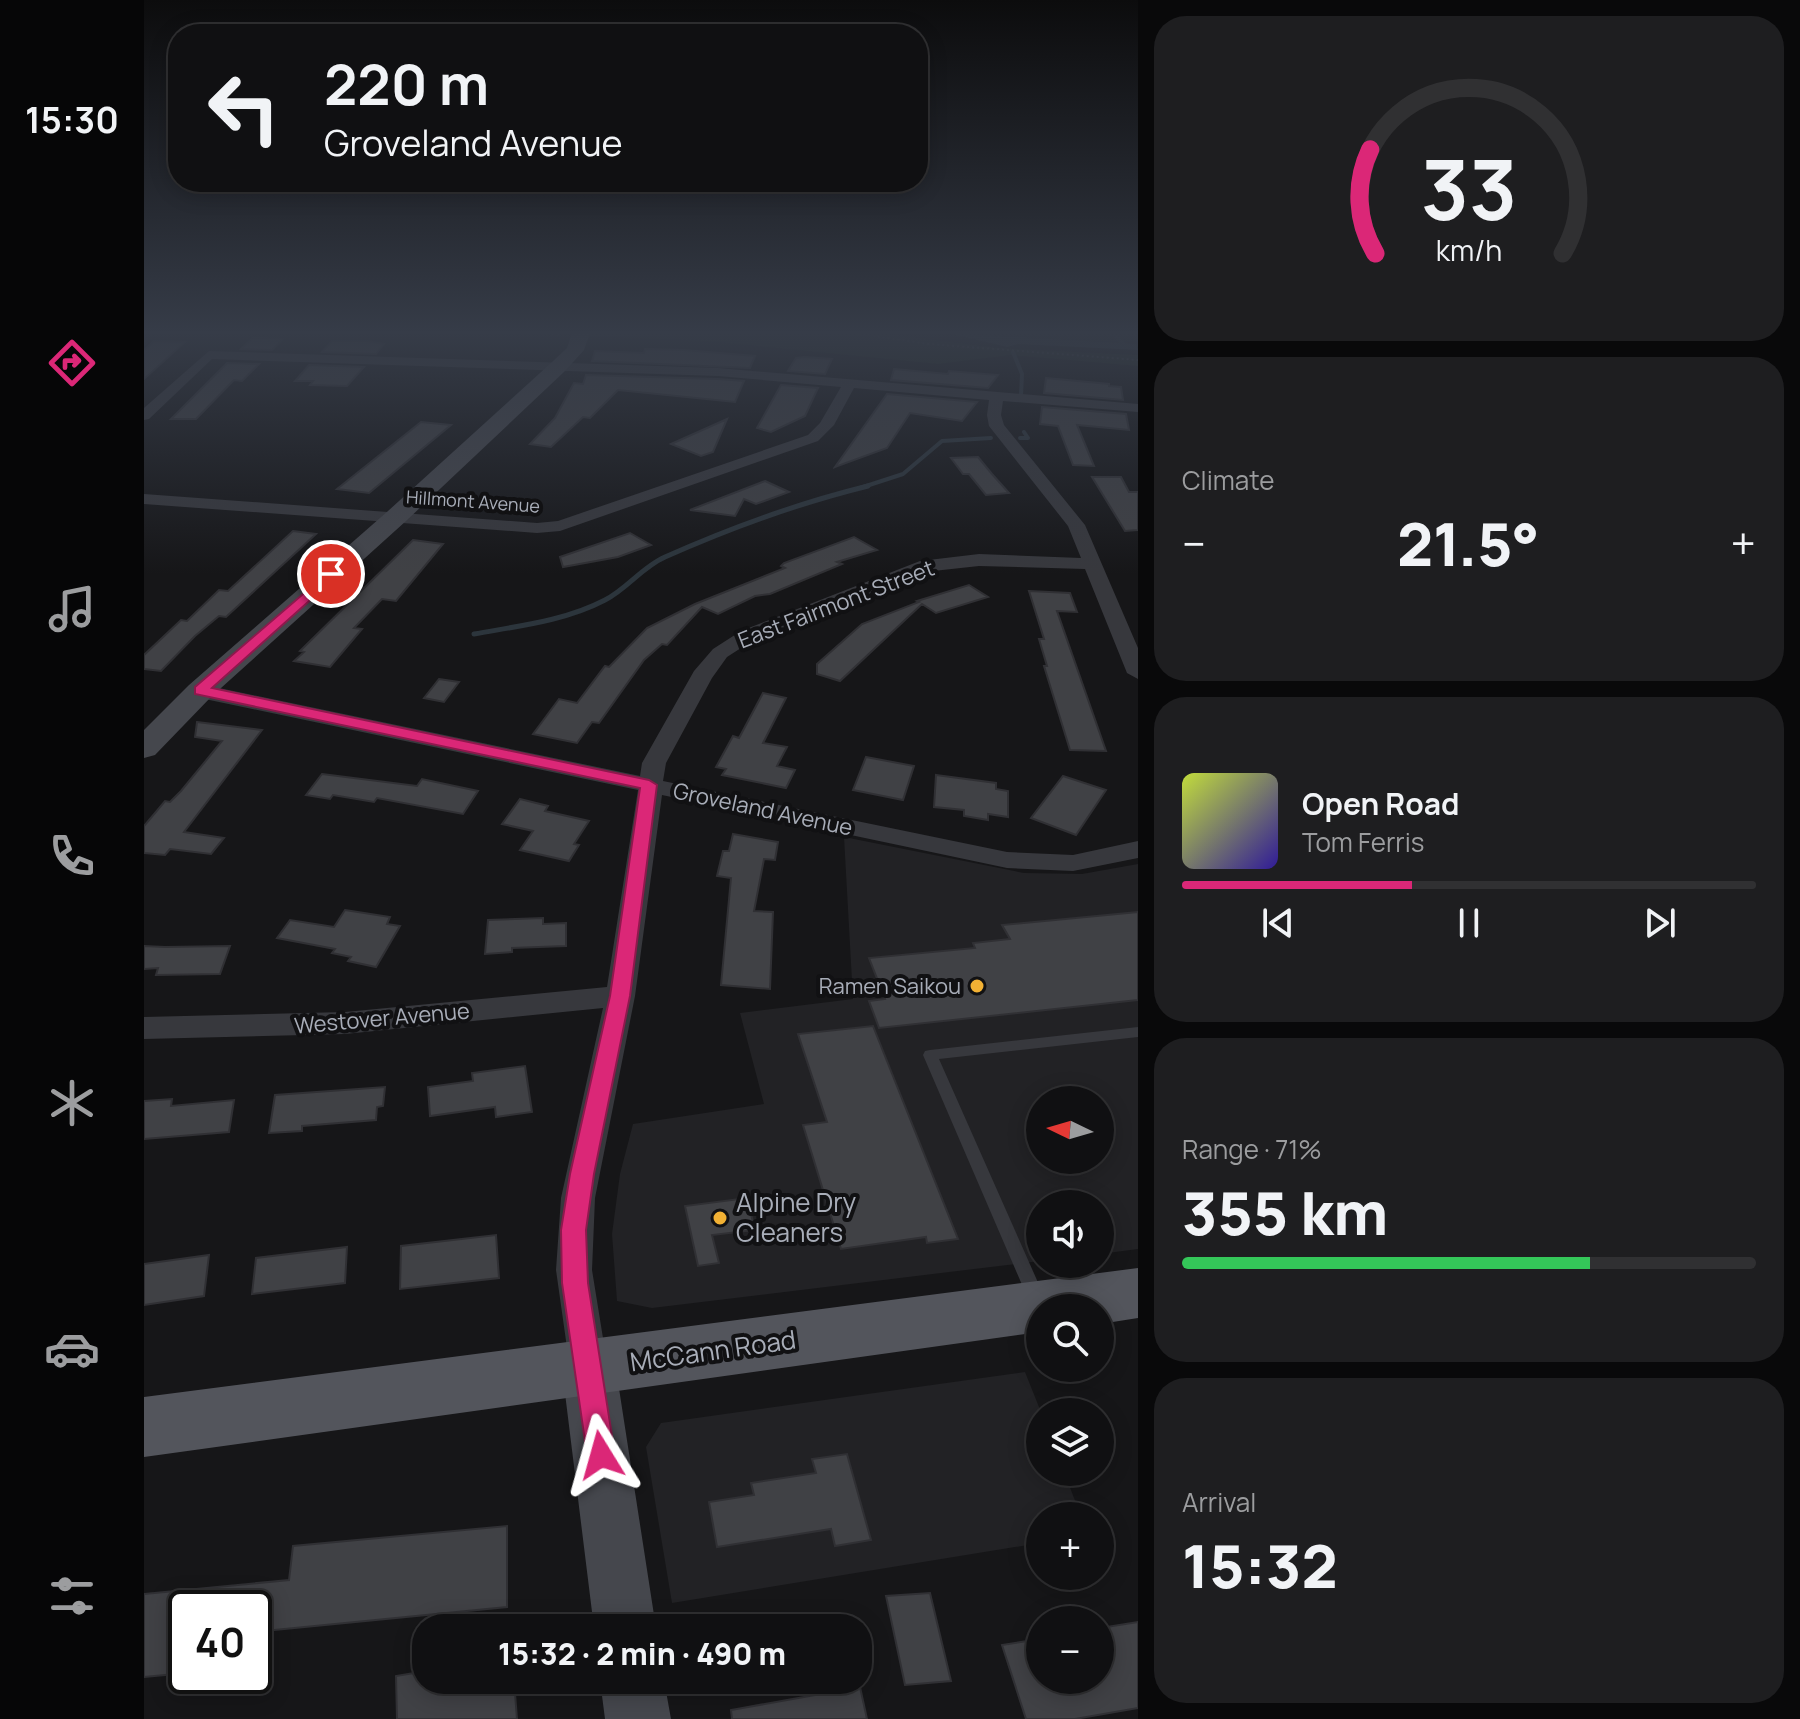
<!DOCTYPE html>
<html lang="en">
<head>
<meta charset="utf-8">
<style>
	body { margin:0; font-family:Manrope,sans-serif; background:#1e1e20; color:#f1f3f6; height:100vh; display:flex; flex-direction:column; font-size:30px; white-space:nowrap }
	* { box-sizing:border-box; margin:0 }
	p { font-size:26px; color:#9c9d9f }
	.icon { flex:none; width:44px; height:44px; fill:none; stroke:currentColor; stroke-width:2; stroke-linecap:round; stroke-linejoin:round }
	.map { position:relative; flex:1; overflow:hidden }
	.sheet { display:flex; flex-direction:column; gap:16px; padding:16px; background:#09090a; width:662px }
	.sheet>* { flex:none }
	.top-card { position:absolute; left:24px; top:24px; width:760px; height:168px; border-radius:32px; box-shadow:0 4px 20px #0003,0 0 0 2px #303032; background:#101012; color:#f1f3f6; overflow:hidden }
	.needle { width:52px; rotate:275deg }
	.tools { position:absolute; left:882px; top:1086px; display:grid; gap:16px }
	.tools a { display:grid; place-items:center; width:88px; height:88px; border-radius:50%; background:#101012; box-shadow:0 4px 20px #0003,0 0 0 2px #303032; font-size:40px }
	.speed { position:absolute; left:24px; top:1590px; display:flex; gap:16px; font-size:40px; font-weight:700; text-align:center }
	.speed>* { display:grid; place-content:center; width:104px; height:104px; border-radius:50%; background:#101012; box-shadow:0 4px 20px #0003,0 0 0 2px #303032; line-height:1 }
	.speed .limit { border:4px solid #111; border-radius:12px; background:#fff; color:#111 }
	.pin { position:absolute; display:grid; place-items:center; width:68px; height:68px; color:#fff; margin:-34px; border:4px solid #fff; border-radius:50%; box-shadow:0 2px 8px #0007 }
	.me { position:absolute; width:88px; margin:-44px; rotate:352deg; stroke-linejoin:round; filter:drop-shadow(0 0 6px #0008) }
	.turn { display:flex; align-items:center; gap:28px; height:168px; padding:0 24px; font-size:36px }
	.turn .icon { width:104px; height:104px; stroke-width:2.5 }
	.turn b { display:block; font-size:56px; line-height:68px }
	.big { font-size:60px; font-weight:800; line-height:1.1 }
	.sheet .widget { flex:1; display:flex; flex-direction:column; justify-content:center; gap:12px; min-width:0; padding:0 28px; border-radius:32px; background:#1e1e20 }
	.sheet .dial { align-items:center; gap:0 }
	.dial svg { height:208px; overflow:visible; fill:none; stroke:#303032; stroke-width:7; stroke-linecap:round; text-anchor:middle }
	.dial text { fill:#f1f3f6; stroke:none }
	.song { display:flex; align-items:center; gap:24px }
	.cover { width:96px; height:96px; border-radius:12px; background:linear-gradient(135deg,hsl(70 70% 55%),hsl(250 70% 35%)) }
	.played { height:8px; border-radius:4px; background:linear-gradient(90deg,#db2777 40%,#303032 40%) }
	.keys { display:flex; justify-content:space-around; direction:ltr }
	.heat { display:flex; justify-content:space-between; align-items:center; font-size:44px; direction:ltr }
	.charge { height:12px; border-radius:6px; background:linear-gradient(90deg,#34c759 71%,#303032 0) }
	.trip { position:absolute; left:268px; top:1614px; width:460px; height:80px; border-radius:32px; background:#101012; box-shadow:0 4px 20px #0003,0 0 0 2px #303032; font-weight:800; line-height:80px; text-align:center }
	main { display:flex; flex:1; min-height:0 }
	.tabs { display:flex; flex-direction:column; width:144px; justify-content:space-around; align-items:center; background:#060607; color:#9c9d9f }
	.tabs .icon { width:56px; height:56px }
	.tabs .selected { color:#db2777 }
	.tabs b { font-size:36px; color:#f1f3f6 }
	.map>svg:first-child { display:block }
	.built { fill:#222225; fill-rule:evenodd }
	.green { fill:#1e261f }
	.water { fill:#2c353c }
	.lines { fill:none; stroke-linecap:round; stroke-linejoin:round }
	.stream-far1 { stroke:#2c353c; stroke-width:4 }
	.stream { stroke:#2c353c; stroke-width:5 }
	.building { fill:#404145; stroke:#303034; stroke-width:2 }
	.path { stroke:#3d3f44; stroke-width:2; stroke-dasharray:2 3; stroke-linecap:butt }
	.lane { fill:#37383d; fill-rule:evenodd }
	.street { fill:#37383d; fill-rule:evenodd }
	.secondary { fill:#45474d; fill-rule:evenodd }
	.primary { fill:#53555c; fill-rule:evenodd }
	.route { fill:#db2777; stroke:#8e194d; stroke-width:2 }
	.poi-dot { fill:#f2b134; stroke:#111113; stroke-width:3 }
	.labels { text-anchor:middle; stroke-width:8; stroke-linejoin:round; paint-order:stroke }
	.far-street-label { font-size:18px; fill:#a8adb8; stroke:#111113 }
	.street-label { font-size:22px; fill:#a8adb8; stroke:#111113 }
	.poi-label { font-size:22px; fill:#a8adb8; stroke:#111113; text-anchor:end }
	.near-poi-label { font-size:26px; fill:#a8adb8; stroke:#111113; text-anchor:start }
	.near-street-label { font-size:26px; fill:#a8adb8; stroke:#111113 }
</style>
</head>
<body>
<main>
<nav class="tabs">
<b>15:30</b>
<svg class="icon selected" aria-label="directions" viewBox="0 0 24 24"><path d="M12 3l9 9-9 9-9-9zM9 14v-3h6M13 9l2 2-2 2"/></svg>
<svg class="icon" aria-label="music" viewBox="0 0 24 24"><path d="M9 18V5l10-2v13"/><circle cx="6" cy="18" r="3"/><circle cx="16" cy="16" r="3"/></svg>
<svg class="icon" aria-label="phone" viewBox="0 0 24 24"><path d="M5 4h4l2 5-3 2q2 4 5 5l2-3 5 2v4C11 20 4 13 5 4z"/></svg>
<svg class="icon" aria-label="climate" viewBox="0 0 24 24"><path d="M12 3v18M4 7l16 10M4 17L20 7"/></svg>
<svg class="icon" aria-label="car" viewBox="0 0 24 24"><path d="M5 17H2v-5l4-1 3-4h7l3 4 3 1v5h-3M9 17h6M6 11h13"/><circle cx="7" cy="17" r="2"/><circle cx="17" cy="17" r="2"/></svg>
<svg class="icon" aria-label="filters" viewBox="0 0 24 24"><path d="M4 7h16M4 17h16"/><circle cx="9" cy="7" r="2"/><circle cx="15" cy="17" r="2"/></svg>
</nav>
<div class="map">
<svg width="994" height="1719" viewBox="0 0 994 1719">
	<rect width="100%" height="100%" fill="#161618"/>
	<path class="built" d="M827,333H994V347L938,344Z
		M700,837L880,873L938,874L994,864V1249L956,1254V1204H896V1261L508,1308L473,1301L468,1234L476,1174L489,1124L620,1104L596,1013L709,999ZM896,1100H956V1160H896Z
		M881,1372L897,1412L896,1472H920L937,1516H896V1543L528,1603L502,1447L517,1423Z"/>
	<path class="green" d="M445,333H734L854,348L994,355V366L867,355L794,364L564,341L445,336Z"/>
	<path class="water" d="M805,333L992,344L994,350L874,344L863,347Z"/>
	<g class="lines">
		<path class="stream-far1" d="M968,333L983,347
			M869,352L878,374L877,395
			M876,438H884L880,432
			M716,488L759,474L798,441L847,438"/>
		<path class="stream" d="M330,634C374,626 421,621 461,600C483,589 498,567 521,557C586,528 655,503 724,486"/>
	</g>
	<path class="building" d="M108,338L139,339L128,350L97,349Z
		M10,341L41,342L0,379V350Z
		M188,341H223L240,344L232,354L178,352Z
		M501,349L540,350L611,356L606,368L448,361L451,351L500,353Z
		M660,357L688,359L681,374L644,371L652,358Z
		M83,363L115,364L98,381L90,380L52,419H27Z
		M165,365L220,367L203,386L166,385L169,381H151Z
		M750,369L804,374L805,371L854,375L844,388L747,380Z
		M442,375L574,379L600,381L591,402L474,390L446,418L439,417L407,447L386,444L411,418L430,383L439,384Z
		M902,378L965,384V386L977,387L979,400L900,393Z
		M637,385L674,388L661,416L627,432L613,428Z
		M743,394L833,402L818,421L766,413L743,448L691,467Z
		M898,407L982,414L985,430L933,425L950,466L929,465L914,426L896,424Z
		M583,419L569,452L557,456L527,444Z
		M277,422L307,425L225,493L193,489Z
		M834,457L848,474L865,493L842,495L825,474H819L807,458Z
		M948,477H977L985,492H994V530L981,531Z
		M621,481L645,492L612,504L600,499L591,516L546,510Z
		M149,531L172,534L82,617L75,616L51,636L17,671L0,669V655L37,620L43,621L75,590L84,591Z
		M486,533L507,545L474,557L419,567L416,557Z
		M710,537L733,550L693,562L698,564L626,594L611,596L574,614L558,607L523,645L518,644L500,660L455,723L448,722L433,743L389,734L415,699L433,703L461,666L465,667L503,628L551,604L641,568L637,566L640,563Z
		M269,540L299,544L252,601L238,599L210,628L218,629L186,667L150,661L160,652L156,651Z
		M825,585L844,597L792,613L778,604L696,681L673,674V664L718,624L775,602L773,601Z
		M885,591L926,593L933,612L913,611L962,751L926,750L900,666H903L895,639H900Z
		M295,679L315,682L300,702L280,698Z
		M619,693L642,698L619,743L643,747L633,766L651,770L642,788L578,775L582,769L572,767L589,736L595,738Z
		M53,722L118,730L40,832L80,838L67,854L26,849L21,855L0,853V826L21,801L26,802L37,791L78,741L51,737Z
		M722,757L770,766L759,800L709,790Z
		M178,774L273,786L278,779L334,791L319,814L233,798L230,802L189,795L186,799L162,795Z
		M792,775L852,783V789L864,791V817L844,814V820L820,816V810L790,807Z
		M919,776L962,790L932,835L887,818Z
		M376,799L404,806L401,811L445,821L430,844L435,845L425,861L376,850L389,831L358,824Z
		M589,834L634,842L631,860L620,859L610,911L629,912L626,989L577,985L587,878L573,876L579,851H585Z
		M201,910L246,917L243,924L256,926L232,967L204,961L207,957L188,953L191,949L133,938L146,920L190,927Z
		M994,912V1000L735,1028L725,1001L741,999L725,958L831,948L829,943L866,939L858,925Z
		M399,918V924L422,923V946L368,948V952L341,954L344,920Z
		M0,946L21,947L86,946L76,974L12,975L14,968L0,969Z
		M729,1026L814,1239L783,1243L782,1237L697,1249L659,1125L683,1122L654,1034Z
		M381,1066L388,1112L352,1117L351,1107L286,1116L284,1087L329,1081L328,1073Z
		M241,1087L239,1106L233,1107L232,1120L158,1126V1131L125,1133L131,1095Z
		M28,1099L27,1106L90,1100L85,1132L0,1139V1101Z
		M603,1198L611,1230L568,1235L575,1263L554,1266L541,1206Z
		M352,1235L355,1278L256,1289L257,1246Z
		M203,1247L201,1283L108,1294L112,1258Z
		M65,1255L60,1296L0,1305V1264Z
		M703,1454L727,1540L691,1546L687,1529L573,1547L565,1502L610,1495L607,1483L672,1473L668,1459Z
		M363,1526V1607L110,1632V1608H42V1673L0,1677V1594L145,1580L149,1546Z
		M786,1593L807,1681L761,1685L742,1596Z
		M994,1622V1708L931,1719H882L858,1645L896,1639V1680H956V1628Z
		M282,1671V1680H370L373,1719H253L252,1676Z
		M716,1687L723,1719H588L587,1710Z"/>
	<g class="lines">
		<path class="path" d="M398,333L416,335
			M645,333H682
			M709,333L785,344L994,360"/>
		<path class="lane" d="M994,1027V1037L795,1059L900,1296L897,1301L891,1304L885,1301L779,1055L781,1051L786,1050Z"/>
		<path class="street" d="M65,351L574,368L994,404V412L859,401L857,415L860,425L941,525L994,648V679L983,673L941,569L835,566L780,572L611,639L583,657L568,678L522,763L519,781L863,852L929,855L994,841V858L929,871L863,868L518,795L491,996L451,1198L448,1270L464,1369L459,1382L445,1387L431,1382L426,1369L412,1270L417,1198L459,1008L201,1034L0,1039V1017L201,1012L463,987L494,790L56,698L45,691L56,684L496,776L498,763L550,671L569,649L597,631L776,561L835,554L937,558L924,526L845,426L843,415L845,400L710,388L690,425L674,441L416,531L393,533L0,504V494L393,523L414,521L664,435L676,423L697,387L574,376L68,359L5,419L0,420V408Z"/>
		<path class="secondary" d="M428,333H446L440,350L421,371L262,521L67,697L11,755L0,758V730L45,685L244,511L407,363L423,348Z
			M445,1344L464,1351L472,1369L512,1628H450L418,1369L426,1351Z
			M456,1680H520L527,1719H461Z"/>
		<path class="primary" d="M994,1268V1318L956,1324V1308H896V1332L0,1457V1397Z"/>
	</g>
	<linearGradient id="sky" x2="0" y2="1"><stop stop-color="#0c0c0d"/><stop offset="0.58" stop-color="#363c48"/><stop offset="1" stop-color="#363c48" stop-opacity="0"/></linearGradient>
	<rect width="994" height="574" fill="url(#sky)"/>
	<path class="route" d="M187,570L194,574L192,577L68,688L505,780L513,785L486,996L450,1174L442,1230L444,1283L471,1455L467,1465L457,1469L447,1465L443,1455L418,1283L417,1230L426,1174L466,996L496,788L51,694V687Z"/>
	<g class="poi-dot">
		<circle cx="833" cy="986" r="8"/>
		<circle cx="576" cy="1218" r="8"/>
	</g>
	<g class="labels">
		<g class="far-street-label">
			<text transform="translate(329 502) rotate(4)" y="6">Hillmont Avenue</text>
		</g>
		<g class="street-label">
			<text transform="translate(692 604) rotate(-21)" y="8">East Fairmont Street</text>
			<text transform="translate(619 809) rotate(12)" y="8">Groveland Avenue</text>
			<text transform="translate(238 1018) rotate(-5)" y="8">Westover Avenue</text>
		</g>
		<g class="poi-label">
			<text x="817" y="994">Ramen Saikou</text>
		</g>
		<g class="near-poi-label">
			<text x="592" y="1212">Alpine Dry<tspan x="592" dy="30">Cleaners</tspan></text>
		</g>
		<g class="near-street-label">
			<text transform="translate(569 1351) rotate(-8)" y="9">McCann Road</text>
		</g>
	</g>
</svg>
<div class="tools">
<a><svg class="needle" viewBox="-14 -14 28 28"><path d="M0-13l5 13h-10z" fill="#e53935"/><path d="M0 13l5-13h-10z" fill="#9c9d9f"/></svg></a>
<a><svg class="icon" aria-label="sound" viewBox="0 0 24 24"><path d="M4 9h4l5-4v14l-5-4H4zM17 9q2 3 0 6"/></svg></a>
<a><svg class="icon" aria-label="search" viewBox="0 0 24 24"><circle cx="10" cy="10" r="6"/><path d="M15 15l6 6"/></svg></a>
<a><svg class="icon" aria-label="layers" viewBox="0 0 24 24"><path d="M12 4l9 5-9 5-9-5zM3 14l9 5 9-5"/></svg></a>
<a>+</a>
<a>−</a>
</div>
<div class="speed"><div class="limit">40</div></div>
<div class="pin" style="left:187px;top:574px;background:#d93025"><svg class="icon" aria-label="arrive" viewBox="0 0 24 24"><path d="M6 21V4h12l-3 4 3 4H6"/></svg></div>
<svg class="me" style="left:457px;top:1455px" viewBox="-20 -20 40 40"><path d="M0-17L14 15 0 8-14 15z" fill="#db2777" stroke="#fff" stroke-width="4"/></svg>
<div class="trip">15:32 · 2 min · 490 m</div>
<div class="top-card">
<div class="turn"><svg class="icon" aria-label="left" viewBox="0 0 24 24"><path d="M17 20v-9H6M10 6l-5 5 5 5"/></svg><div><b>220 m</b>Groveland Avenue</div></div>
</div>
</div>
<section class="sheet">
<div class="widget dial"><svg viewBox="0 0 100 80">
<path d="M14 69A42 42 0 1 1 86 69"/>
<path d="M14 69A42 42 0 0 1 12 29" stroke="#db2777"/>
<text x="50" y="56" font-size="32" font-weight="700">33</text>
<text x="50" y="72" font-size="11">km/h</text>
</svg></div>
<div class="widget"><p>Climate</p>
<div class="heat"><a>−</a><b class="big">21.5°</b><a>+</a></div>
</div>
<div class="widget">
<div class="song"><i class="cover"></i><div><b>Open Road</b><p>Tom Ferris</p></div></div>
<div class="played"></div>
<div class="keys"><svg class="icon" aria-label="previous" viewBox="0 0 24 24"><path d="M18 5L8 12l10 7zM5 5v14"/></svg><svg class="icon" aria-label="pause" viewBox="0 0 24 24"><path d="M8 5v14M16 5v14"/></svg><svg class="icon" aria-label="next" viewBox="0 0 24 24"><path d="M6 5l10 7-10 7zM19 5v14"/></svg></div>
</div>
<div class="widget"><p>Range · 71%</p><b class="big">355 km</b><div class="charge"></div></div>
<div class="widget"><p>Arrival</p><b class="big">15:32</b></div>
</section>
</main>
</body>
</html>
